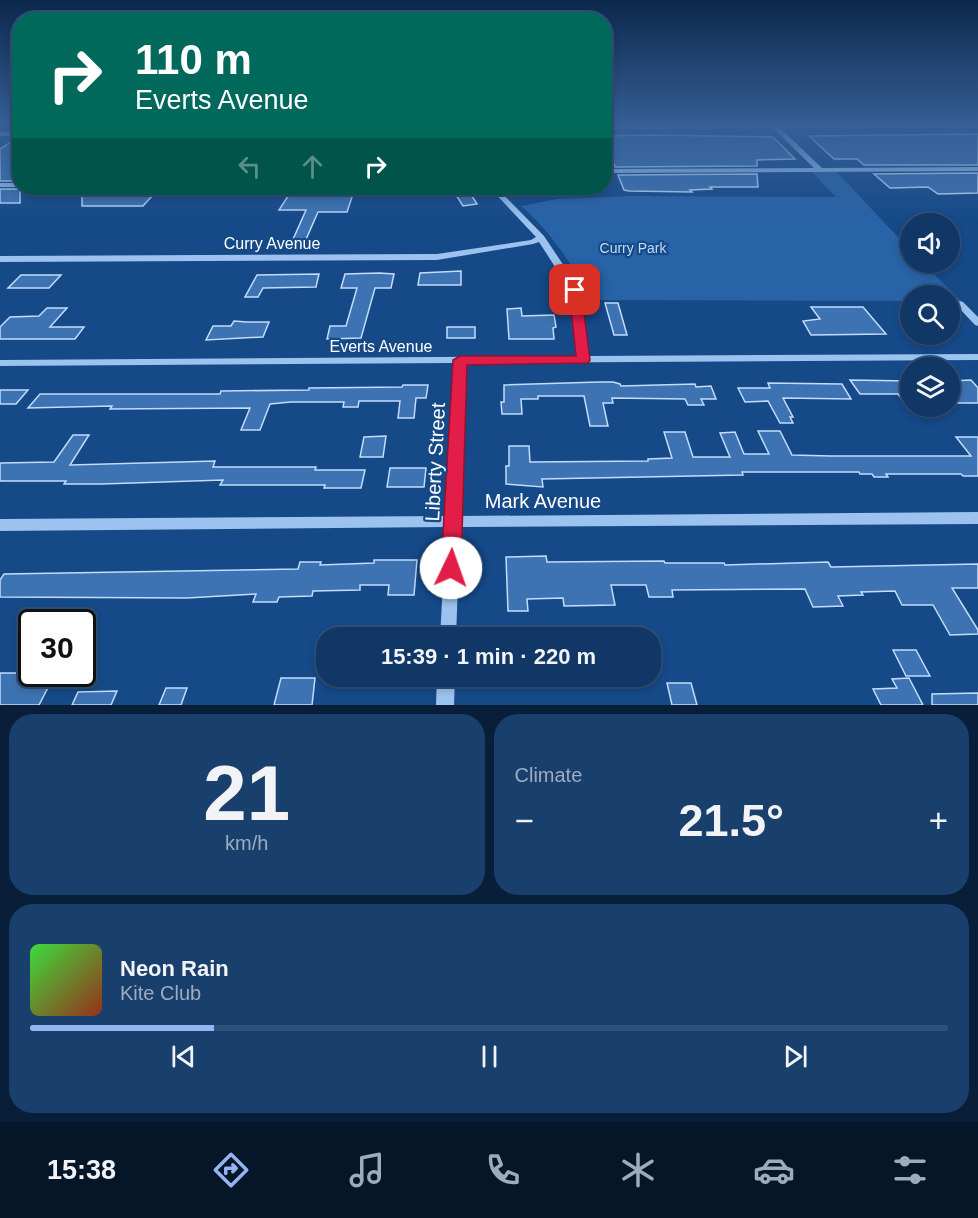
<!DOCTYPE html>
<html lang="en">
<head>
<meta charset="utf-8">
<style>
	body { margin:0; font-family:Arial,sans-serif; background:#193f6c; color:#f1f3f6; height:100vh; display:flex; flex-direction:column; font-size:22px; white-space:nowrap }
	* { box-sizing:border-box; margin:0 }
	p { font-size:20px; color:#9cacbf }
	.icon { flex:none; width:33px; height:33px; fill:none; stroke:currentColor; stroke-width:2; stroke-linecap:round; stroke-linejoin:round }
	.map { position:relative; height:705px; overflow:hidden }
	.panel { display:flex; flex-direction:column; gap:9px; padding:9px; background:#091e38; flex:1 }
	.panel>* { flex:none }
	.banner { position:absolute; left:12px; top:12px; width:600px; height:183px; border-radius:24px; box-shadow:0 3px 9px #0003,0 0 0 2px #30517a; background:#00695c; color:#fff; overflow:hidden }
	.tools { position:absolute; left:900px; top:213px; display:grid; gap:12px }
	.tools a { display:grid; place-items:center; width:60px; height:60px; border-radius:50%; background:#103766; box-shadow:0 3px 9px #0003,0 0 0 2px #30517a; font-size:30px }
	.speed { position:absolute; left:18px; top:609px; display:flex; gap:12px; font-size:30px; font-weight:700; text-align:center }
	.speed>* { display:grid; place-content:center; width:78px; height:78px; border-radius:50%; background:#103766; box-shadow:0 3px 9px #0003,0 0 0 2px #30517a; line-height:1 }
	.speed .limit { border:3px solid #111; border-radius:9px; background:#fff; color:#111 }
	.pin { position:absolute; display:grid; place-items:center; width:51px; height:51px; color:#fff; margin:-26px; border-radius:12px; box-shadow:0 3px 9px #0006 }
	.me { position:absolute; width:66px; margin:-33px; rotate:3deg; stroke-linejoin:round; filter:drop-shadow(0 0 4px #0008) }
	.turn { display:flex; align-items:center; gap:21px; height:126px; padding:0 24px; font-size:27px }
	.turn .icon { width:78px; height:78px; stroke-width:2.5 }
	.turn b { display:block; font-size:42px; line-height:51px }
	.lanes { display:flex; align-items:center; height:57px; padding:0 24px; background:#0003; justify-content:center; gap:30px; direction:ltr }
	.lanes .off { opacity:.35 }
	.big { font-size:45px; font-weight:800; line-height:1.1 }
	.panel .tile { flex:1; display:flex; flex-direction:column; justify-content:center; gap:9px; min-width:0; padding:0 21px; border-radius:24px; background:#193f6c }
	.panel .dial { align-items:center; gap:0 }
	.dial b { font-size:78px; line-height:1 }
	.song { display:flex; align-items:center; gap:18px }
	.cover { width:72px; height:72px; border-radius:9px; background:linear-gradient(135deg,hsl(120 70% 55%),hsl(10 70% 35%)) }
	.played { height:6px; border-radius:3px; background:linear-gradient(90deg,#95b2f1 20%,#30517a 20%) }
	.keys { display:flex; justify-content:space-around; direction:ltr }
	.heat { display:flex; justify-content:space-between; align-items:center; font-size:33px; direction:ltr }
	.panel .tiles { flex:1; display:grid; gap:9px; grid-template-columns:1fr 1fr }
	.tile:last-child { grid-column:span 2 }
	.trip { position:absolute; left:316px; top:627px; width:345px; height:60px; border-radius:24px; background:#103766; box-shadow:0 3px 9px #0003,0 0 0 2px #30517a; font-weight:800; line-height:60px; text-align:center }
	.tab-bar { display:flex; height:96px; justify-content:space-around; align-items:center; background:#061629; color:#9cacbf }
	.tab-bar .icon { width:42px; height:42px }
	.tab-bar .selected { color:#95b2f1 }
	.tab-bar b { font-size:27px; color:#f1f3f6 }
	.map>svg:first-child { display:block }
	.green { fill:#2863a7 }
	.building { fill:#3d73b2; stroke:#c2dcfb; stroke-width:1.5 }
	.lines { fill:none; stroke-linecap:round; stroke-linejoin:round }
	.minor { fill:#9cc3ef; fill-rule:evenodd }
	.route { fill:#e11d48; stroke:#92132f; stroke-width:1.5 }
	.labels { text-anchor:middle; stroke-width:4.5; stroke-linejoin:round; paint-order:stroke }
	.far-park-label { font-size:14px; fill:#c2dcfb; stroke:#154988 }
	.street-label { font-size:16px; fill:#fff; stroke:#154988 }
	.near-street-label { font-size:20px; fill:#fff; stroke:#154988 }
</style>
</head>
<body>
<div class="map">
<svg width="978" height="705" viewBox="0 0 978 705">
	<rect width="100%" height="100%" fill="#154988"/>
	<path class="green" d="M812,172H837L910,250V262L923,263L961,301H950V296H910V301L588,300C579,270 546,227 521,206L557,199L631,196L836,197Z"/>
	<path class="building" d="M978,134V165H864L857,159H834L809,136Z
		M651,135L773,137L795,159L757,160V166L615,167L604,136Z
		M17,138H20V181H0V149Z
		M978,173V193L938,194L928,187L890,188L874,174Z
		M757,174L758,187H710L712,189L690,190L692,192L629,191L624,190L618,175Z
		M0,189H20V203H0Z
		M330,193L353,194L347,212H318L304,244H291L306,210H279L288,196H328Z
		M470,193L477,204L463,206L456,195Z
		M82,195H153L143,206H82Z
		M461,271V285H418L420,273Z
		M379,273L394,274L391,288H375L361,338L327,339L330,326H346L357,288H341L345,274Z
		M319,274L316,287L263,288L258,297H245L257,275Z
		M21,275H61L49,288H8Z
		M605,303H618L627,335H614Z
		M811,307H863L886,334L811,335L803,321L820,319Z
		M47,308H67L50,327H84L75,339H0V327L10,317L39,316Z
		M521,308L522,316L554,315L556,327L553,328L554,339H509L507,309Z
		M234,321L247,322H269L263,337L206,340L213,326H231Z
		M447,327H475V338H447Z
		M850,380L910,381V409L898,394H860Z
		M971,380L978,388V403H950V381Z
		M599,382H613L620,384L621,386L695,384L696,387L711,386L716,399H701L704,405H688L685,399L612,398L613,403H603L608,426H590L584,396H538V399H521L522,414H502L501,402H504V385Z
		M768,383L842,384L851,399L783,398L793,417H790L793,423H780L768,401L745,402L738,388H770Z
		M403,385H428L426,398H416L414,418H398L400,401H359L358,407H343L344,402H291L270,404L260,430H241L250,408L110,409L112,406L28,408L40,394H220L221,391L309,390V388L402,387Z
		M0,390H28L16,404H0Z
		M758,431H780L792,455L831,456H971L956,437H978V476H963L961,474H886L888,477H874L872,474H860L859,472H742L743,475L542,479L543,487L506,484V466H509V446H529L530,462L648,461V459L672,458L664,432H685L693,457H730L720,433L735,432L744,454H769Z
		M73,435H89L70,465L215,461L213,467H316L315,470H365L361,488H324L325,485H220L223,480L102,484H64L66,481H0V463L54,462Z
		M386,436L383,457H360L364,437Z
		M390,468H426L424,487H387Z
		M546,556L547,562L664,561L665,563H724L725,565L828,562L831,567L978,564V588H952L978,630V634L950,635L933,605H902L895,591L861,592L863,595L838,596L843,606L813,607L805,589L672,590L673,597H649L646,585H611L615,605L564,606L563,598L527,599L528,611H508L506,557Z
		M374,560H417L414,595H388L389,585H360V590L313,591L312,596L279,597L277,602H253L256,594L187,598L0,597V580L4,574L298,569L300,562H321L320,565L374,563Z
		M893,650H916L930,676H906Z
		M0,673H32L55,674L39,705H0Z
		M281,678H315L312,705H274Z
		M909,678L923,705H881L873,689L897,688L892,679Z
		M667,683H691L697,705H672Z
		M166,688H187L181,705H159Z
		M117,691L111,705H72L78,692Z
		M978,693V705H932V694Z"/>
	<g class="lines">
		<path class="minor" d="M769,124H978V128H780L822,168L978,167V171L604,173V169L814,168L773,128L604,129V125Z
			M0,132H20V136H0Z
			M0,183H20V187H0Z
			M490,188H497L544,236L580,290L588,356L978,354V360L465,363L460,516L978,512V524L460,527L456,638H440L446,527L0,531V519L446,516L454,363L0,366V360L577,356L570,290L539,242L533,244L437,260L0,262V256L437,254L531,240L536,237Z
			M960,301L963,302L978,317V326L975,325L957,306L955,304L957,302Z
			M437,676H455L454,705H436Z"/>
	</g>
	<linearGradient id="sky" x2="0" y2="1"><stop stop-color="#0c284b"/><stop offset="0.56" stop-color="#355f96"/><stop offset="1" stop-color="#355f96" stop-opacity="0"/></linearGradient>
	<rect width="978" height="223" fill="url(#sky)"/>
	<path class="route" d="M575,286L581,290L590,360L588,363L467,365L461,568L458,574L451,576L444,574L441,568L453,360L460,356H576L569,290Z"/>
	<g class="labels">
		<g class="far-park-label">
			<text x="633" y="253">Curry Park</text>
		</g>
		<g class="street-label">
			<text x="272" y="249">Curry Avenue</text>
			<text x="381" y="352">Everts Avenue</text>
		</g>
		<g class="near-street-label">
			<text transform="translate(435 462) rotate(-87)" y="7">Liberty Street</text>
			<text x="543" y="508">Mark Avenue</text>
		</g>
	</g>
</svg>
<div class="tools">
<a><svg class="icon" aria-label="sound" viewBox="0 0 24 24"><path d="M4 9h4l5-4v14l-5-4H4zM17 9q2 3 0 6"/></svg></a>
<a><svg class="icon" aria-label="search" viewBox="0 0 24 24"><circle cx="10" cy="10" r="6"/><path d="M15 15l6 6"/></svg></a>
<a><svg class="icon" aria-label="layers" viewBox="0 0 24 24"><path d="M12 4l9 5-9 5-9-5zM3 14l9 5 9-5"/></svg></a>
</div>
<div class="speed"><div class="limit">30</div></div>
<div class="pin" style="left:575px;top:290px;background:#d93025"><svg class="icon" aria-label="arrive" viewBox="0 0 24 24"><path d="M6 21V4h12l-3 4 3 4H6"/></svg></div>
<svg class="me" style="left:451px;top:568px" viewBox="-20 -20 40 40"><circle r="19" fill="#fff"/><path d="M0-13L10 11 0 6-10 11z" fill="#e11d48"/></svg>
<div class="trip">15:39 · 1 min · 220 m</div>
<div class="banner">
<div class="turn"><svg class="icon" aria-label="right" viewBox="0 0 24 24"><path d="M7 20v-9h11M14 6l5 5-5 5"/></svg><div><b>110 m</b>Everts Avenue</div></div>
<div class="lanes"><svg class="icon off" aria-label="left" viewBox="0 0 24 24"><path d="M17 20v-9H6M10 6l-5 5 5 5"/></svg><svg class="icon off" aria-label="ahead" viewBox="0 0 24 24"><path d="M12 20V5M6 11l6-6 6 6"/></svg><svg class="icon" aria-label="right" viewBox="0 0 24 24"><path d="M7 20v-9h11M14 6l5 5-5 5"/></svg></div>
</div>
</div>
<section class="panel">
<div class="tiles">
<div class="tile dial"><b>21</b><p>km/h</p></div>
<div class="tile"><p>Climate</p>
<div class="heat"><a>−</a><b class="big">21.5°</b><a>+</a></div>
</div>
<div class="tile">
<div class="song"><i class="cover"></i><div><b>Neon Rain</b><p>Kite Club</p></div></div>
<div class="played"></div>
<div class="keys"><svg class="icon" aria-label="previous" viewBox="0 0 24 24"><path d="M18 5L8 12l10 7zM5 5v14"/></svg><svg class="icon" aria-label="pause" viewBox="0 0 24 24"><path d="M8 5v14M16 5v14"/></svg><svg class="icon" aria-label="next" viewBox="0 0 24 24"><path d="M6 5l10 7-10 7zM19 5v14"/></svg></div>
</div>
</div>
</section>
<nav class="tab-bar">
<b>15:38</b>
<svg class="icon selected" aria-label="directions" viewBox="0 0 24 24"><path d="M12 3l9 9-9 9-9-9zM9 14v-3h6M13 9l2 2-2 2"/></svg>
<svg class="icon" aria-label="music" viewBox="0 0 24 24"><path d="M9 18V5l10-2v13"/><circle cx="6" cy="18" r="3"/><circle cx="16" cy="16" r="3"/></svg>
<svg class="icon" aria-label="phone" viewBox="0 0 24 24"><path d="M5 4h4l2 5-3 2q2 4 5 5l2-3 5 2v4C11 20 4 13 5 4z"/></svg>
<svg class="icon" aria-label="climate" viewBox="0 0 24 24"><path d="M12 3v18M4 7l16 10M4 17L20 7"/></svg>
<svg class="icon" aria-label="car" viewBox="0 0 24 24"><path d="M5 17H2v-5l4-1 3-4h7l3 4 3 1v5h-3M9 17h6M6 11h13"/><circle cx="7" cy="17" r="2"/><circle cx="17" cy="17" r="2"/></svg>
<svg class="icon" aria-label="filters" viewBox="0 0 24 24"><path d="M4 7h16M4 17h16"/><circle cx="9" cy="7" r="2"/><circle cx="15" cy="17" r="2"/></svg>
</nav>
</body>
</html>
